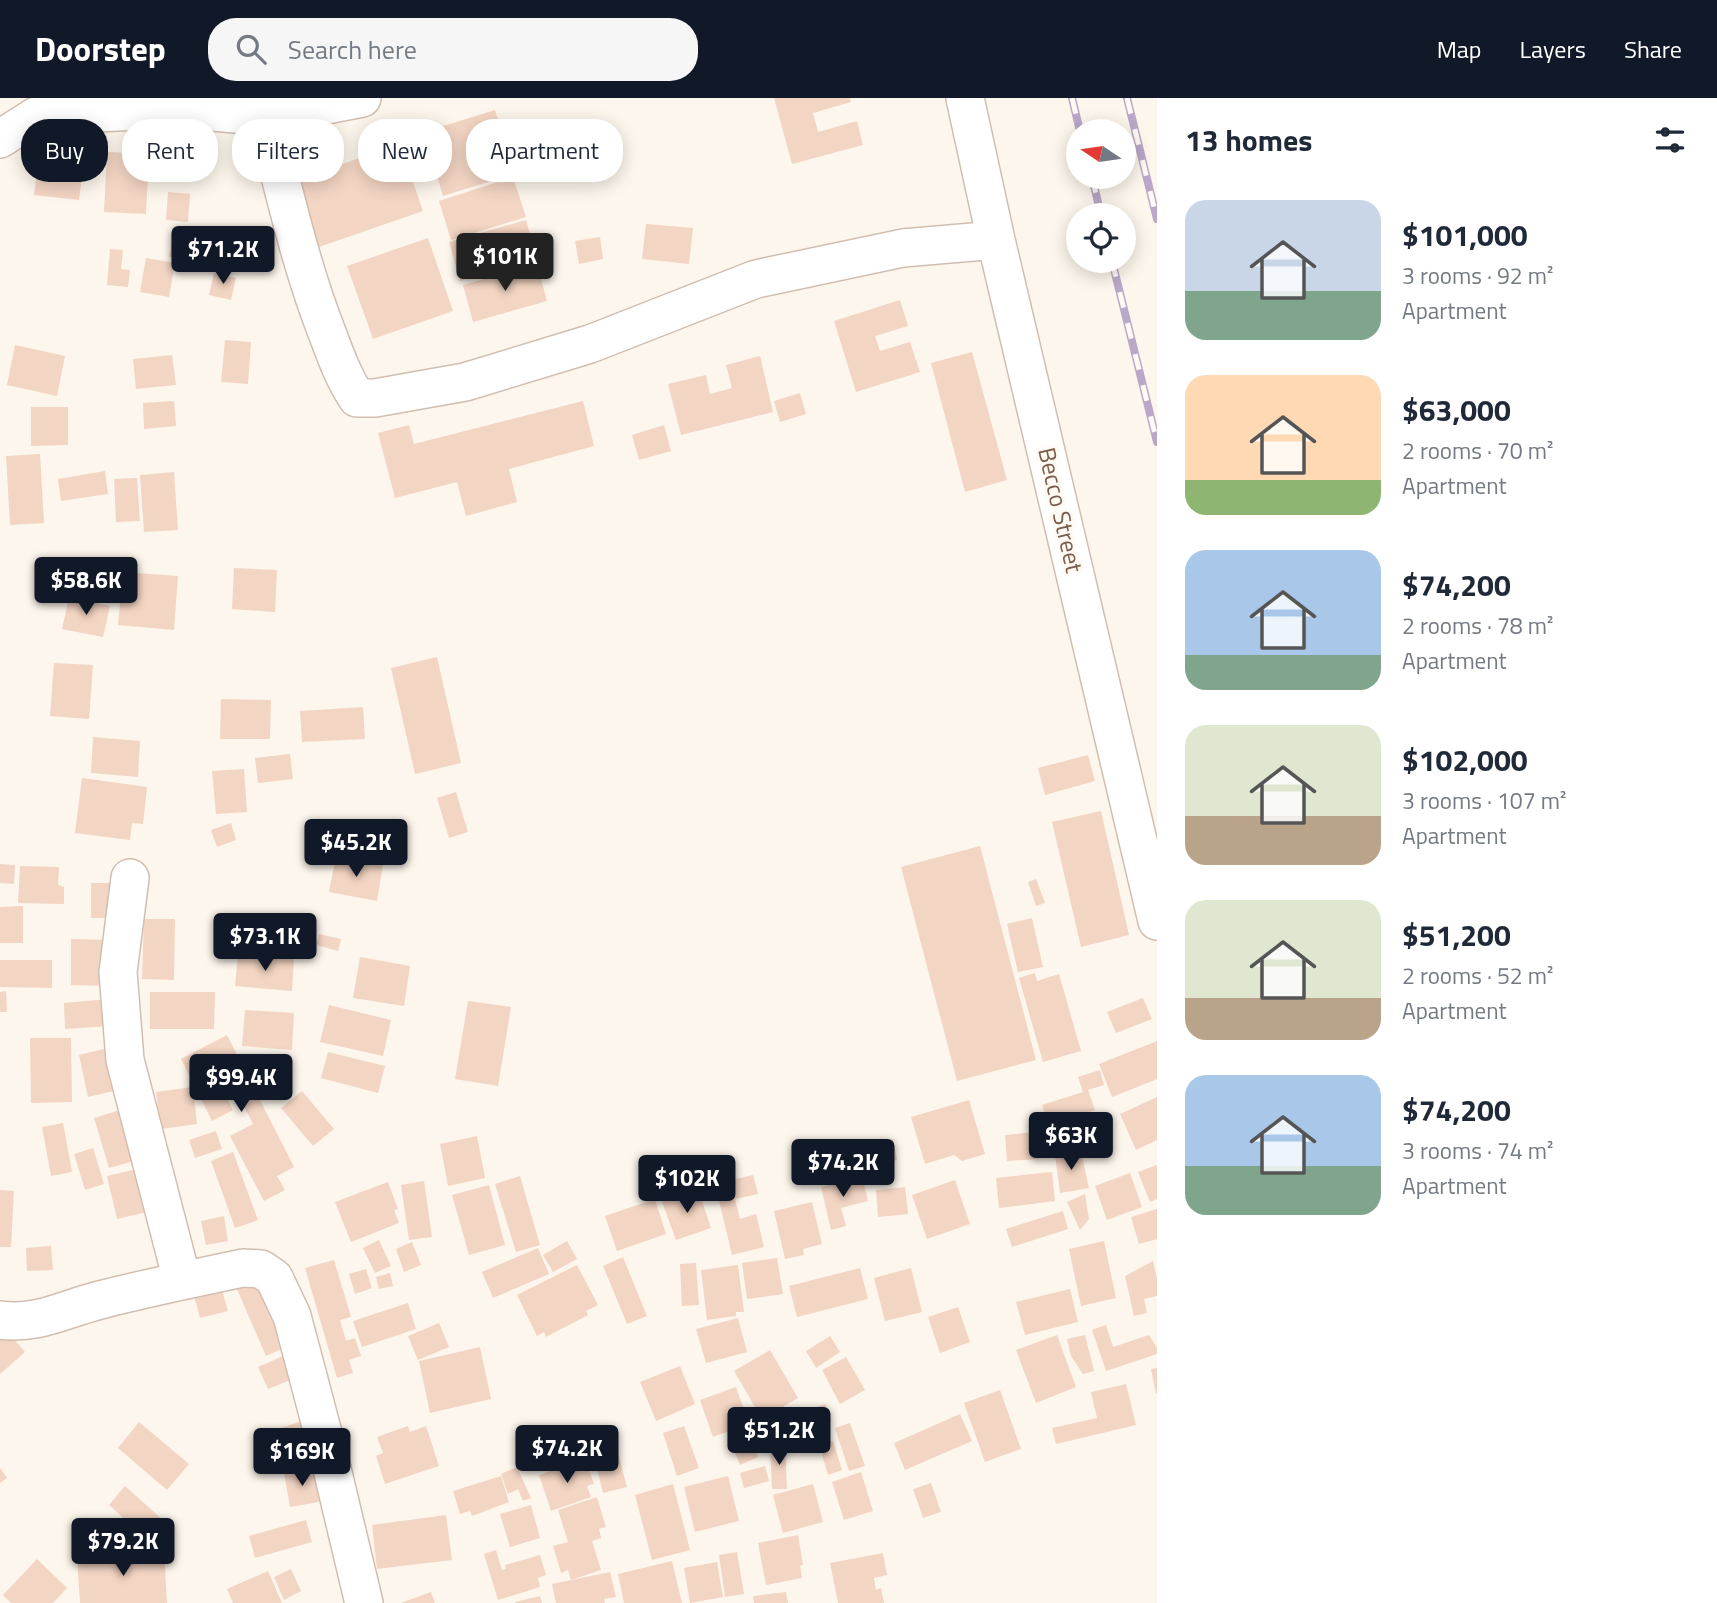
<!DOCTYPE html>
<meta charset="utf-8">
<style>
:root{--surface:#fff;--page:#f6f6f7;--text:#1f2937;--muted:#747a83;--accent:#111827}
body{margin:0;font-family:"Titillium Web",sans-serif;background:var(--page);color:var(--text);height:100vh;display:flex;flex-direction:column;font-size:26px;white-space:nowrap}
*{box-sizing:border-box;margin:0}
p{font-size:23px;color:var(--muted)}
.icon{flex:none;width:38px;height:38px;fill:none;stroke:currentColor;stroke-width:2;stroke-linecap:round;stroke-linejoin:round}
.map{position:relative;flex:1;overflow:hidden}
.sheet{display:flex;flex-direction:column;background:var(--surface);width:560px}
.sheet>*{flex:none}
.top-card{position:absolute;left:21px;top:21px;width:665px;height:63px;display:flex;gap:14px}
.needle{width:46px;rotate:283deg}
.tools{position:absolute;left:1066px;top:21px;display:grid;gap:14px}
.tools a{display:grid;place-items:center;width:70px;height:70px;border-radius:50%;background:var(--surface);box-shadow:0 4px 18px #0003;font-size:35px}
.price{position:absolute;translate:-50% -60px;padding:0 16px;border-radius:7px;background:var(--accent);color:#fff;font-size:23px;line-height:46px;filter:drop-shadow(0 2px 4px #0008)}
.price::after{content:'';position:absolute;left:50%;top:42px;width:21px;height:16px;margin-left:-10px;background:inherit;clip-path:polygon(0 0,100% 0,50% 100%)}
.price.selected{background:#222;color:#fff}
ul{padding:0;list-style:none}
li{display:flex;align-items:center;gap:21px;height:175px;padding:0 28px}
li span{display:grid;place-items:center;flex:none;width:196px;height:140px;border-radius:21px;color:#555}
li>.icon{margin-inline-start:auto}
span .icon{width:84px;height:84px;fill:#fffc;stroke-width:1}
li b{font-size:30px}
h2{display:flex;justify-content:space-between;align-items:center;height:84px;padding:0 28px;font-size:30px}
.pill{padding:0 24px;border-radius:28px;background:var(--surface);box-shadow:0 4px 18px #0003;font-size:24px;line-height:63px}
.pill.selected{background:var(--accent);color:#fff}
header{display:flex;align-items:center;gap:42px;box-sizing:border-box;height:98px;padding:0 35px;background:var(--accent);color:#fff}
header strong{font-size:33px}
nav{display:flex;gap:38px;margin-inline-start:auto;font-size:24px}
.search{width:490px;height:63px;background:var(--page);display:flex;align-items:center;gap:18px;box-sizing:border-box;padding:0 24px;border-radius:28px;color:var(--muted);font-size:26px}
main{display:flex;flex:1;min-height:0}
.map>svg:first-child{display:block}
.building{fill:#f3d5c3}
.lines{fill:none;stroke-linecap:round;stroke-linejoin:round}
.minor-casing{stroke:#d1beb0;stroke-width:40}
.minor{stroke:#fff;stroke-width:37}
.rail-casing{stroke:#b9a8c9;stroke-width:8}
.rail{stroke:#fffaf3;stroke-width:5;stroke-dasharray:16;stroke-linecap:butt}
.labels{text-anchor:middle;stroke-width:7;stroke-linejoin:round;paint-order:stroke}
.street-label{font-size:24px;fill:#7a5c4d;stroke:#fffaf3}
</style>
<header>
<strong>Doorstep</strong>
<div class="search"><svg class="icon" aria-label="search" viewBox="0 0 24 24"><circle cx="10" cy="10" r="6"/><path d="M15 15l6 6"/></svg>Search here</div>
<nav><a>Map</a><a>Layers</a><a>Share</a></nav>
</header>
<main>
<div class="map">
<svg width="1157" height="1505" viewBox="0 0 1157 1505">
<rect width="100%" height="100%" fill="#fdf6ec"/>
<!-- building -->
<path class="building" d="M774,0H850L851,4L813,15L818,34L857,23L863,47L792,66Z
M495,12L514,76L443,98L424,34Z
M156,18L199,20L197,79L154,78Z
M38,27H83L82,48L37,47Z
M400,46L423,113L319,149L296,82Z
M107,54L149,56L146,116L104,114Z
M38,64L83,69L79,102L34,97Z
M513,79L526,119L451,142L439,103Z
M168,94L190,96L188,124L166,122Z
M526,122L537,161L460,183L449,144Z
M646,126L693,130L689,166L642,161Z
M173,139L189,142L185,162L169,159Z
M600,139L603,161L579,166L575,143Z
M428,140L453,213L373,241L347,168Z
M110,151L123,152L121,171L130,172L128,189L107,187Z
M146,160L175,165L169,199L140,194Z
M537,166L547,203L473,224L463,187Z
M214,175L236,180L231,202L209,197Z
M900,202L908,228L875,238L880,253L910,244L920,274L856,294L834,223Z
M225,242L251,244L248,286L221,284Z
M15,247L65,258L57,298L7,287Z
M972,254L1007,382L965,394L931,265Z
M172,257L176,287L136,291L133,261Z
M760,258L773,314L681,337L668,286L706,277L710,296L732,290L726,267Z
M800,295L806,316L780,324L774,303Z
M174,303L176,328L144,331L143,305Z
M583,303L594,348L509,371L517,404L466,418L457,384L395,400L378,335L409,327L414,346Z
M31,309H68V347L31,348Z
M664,327L671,353L639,362L632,337Z
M40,356L44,425L10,427L6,358Z
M105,373L108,396L61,403L58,381Z
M174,374L178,432L144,434L140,377Z
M137,380L140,423L116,424L114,381Z
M234,470L277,472L275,514L232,511Z
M123,474L178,478L174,532L118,527Z
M74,475L112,476L111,500L74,499Z
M69,499L110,508L103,539L62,531Z
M437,559L461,665L415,676L391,570Z
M54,565L93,567L89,621L50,618Z
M221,601L271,602L270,641H220Z
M363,609L365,641L302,644L300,613Z
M93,639L140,643L138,679L91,675Z
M290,656L293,681L258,685L255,660Z
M1088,657L1095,683L1045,697L1038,670Z
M244,671L247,714L216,716L212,673Z
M82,680L147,689L143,726L132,725L130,742L75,735Z
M456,694L468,734L449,740L437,700Z
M1101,713L1129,837L1081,849L1052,724Z
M231,725L236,742L217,749L211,732Z
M980,748L1036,962L957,983L901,769Z
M336,758L383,767L377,803L329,794Z
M0,766L15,767L14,786L0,785Z
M20,768L59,769L58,787L64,789V806L18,805Z
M1036,781L1045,805L1036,808L1028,784Z
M91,785H112V820H91Z
M23,808V845H0V809Z
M234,817L287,818L286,841H234Z
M1032,820L1043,869L1018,874L1007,826Z
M144,821H175L174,882L142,881Z
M319,836L341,841L338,853L316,847Z
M71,841L112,842L111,888L71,887Z
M238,857L294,861L292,893L235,888Z
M360,859L410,868L404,908L353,900Z
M0,862H52V890L0,889Z
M1035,875L1037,883L1059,876L1081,953L1043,964L1019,880Z
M6,893L7,914H0V894Z
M150,894H215L214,931H150Z
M1143,900L1152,921L1116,935L1107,914Z
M109,901L111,928L65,931L64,905Z
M468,903L511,909L498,988L455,981Z
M329,907L391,922L383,958L320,944Z
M245,912L294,915L292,952L242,948Z
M227,937L294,1069L277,1078L285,1092L264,1103L230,1038L253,1026L224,969L214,975L233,1012L212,1023L181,961Z
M30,940H71L72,1004L31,1005Z
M1157,943V981L1112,999L1099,966Z
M116,948L126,990L88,999L79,957Z
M328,954L385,968L378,995L321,980Z
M1100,972L1104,987L1088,992L1095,1012L1049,1027L1042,1007L1083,994L1078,979Z
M193,989L197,1026L161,1031L156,994Z
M302,993L334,1031L313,1048L281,1010Z
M1157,999V1042L1136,1052L1120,1016Z
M969,1002L985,1056L962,1063L954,1057L925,1066L911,1019Z
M127,1010L141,1061L109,1070L94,1020Z
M63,1025L72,1074L51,1078L42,1029Z
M216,1033L222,1051L195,1060L189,1042Z
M1036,1034L1039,1061L1007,1063L1005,1037Z
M477,1038L485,1080L448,1088L440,1046Z
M893,1041L897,1062L890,1064L892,1076L866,1082L859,1049Z
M93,1050L104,1086L85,1092L74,1056Z
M233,1054L258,1122L235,1130L211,1063Z
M1081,1054L1089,1090L1060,1095L1055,1057Z
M1157,1067V1101L1150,1104L1138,1074Z
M150,1068L160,1111L117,1121L107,1078Z
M1052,1074L1055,1103L999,1110L996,1080Z
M1130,1075L1142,1109L1107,1122L1095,1088Z
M753,1077L758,1096L735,1101L740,1121L756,1116L764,1149L732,1157L715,1086Z
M520,1078L540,1147L516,1154L495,1086Z
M862,1078L868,1103L841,1110L846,1128L831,1132L821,1089Z
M955,1082L970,1126L927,1141L912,1097Z
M424,1083L432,1139L409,1142L401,1087Z
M388,1084L398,1111L394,1112L399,1125L351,1144L335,1104Z
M489,1087L505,1147L469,1157L452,1097Z
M905,1089L908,1116L878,1119L876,1092Z
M698,1091L711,1130L676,1142L662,1104Z
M0,1092L14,1093L11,1149H0Z
M1085,1096L1089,1121L1080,1132L1067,1104Z
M655,1101L666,1136L617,1153L605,1118Z
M812,1104L822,1146L803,1151L804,1157L785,1161L774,1113Z
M1157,1111V1141L1139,1146L1131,1119Z
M1063,1113L1068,1131L1012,1149L1006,1131Z
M224,1118L228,1143L206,1147L201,1123Z
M379,1142L391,1168L375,1175L363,1150Z
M567,1143L577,1161L553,1174L543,1157Z
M1104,1143L1116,1200L1081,1208L1069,1151Z
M412,1144L421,1167L404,1174L396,1151Z
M51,1148L53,1172L27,1173L26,1150Z
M538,1150L549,1176L493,1200L482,1174Z
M623,1159L647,1218L627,1226L603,1168Z
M777,1160L783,1196L747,1201L742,1165Z
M334,1162L351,1219L340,1222L346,1243L355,1240L361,1258L349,1262L353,1275L337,1280L305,1170Z
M1153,1163L1157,1180V1198L1144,1201L1147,1215L1134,1218L1125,1178Z
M696,1165L699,1207L682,1208L680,1166Z
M577,1167L598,1207L586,1213L588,1217L546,1239L544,1234L537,1238L517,1197Z
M738,1167L744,1214H736V1218L707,1222L701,1172Z
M860,1170L868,1201L797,1219L789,1188Z
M911,1170L922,1214L885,1223L874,1180Z
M366,1171L372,1190L355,1196L349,1176Z
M390,1175L393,1188L379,1191L376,1179Z
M218,1178L228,1213L200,1220L191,1186Z
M256,1181L286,1249L266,1258L236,1189Z
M1070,1191L1078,1224L1025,1237L1016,1204Z
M408,1205L416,1231L362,1249L353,1223Z
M958,1209L970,1244L940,1255L928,1219Z
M738,1220L747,1254L706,1265L696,1231Z
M439,1225L449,1249L418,1262L408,1238Z
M1106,1227L1113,1249L1149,1237L1157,1250V1256L1106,1273L1092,1232Z
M8,1234L25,1254L0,1276V1241Z
M1057,1237L1076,1289L1036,1305L1016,1252Z
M1085,1237L1094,1273L1083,1276L1071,1258L1067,1241Z
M830,1238L840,1254L816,1270L806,1253Z
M480,1249L491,1301L430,1315L419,1263Z
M770,1252L798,1300L762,1321L734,1273Z
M283,1258L293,1281L268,1291L258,1269Z
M846,1259L865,1292L840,1306L822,1272Z
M680,1268L695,1306L656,1323L640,1284Z
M1157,1270V1296H1156L1151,1271Z
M1126,1286L1136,1327L1056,1346L1052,1330L1097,1320L1091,1294Z
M736,1289L749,1326L713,1339L700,1302Z
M1000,1292L1021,1351L985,1364L964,1305Z
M825,1306L831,1323L788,1338L782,1322Z
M960,1316L972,1343L905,1372L894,1345Z
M311,1320L320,1348L289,1358L281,1330Z
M139,1324L189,1366L167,1392L118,1350Z
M850,1325L865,1368L849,1373L835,1330Z
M408,1328L410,1334L426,1328L439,1368L385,1386L376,1358L383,1355L377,1339Z
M684,1328L699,1370L677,1378L663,1335Z
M747,1332L758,1359L740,1367L729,1340Z
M833,1343L842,1372L828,1377L819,1347Z
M615,1344L627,1389L603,1395L592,1350Z
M785,1346L787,1391H772L770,1347Z
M585,1361L594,1386L587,1388L591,1399L551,1413L539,1377Z
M765,1368L769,1383L744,1390L740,1375Z
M517,1369L531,1400L523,1403L518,1391L508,1396L501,1376Z
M0,1370L7,1380L0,1385Z
M313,1370L319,1404L290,1409L284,1375Z
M861,1374L873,1413L844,1422L832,1384Z
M501,1378L509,1404L472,1418L470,1413L460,1416L453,1393Z
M728,1378L739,1423L695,1434L684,1389Z
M931,1385L941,1414L923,1420L913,1391Z
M673,1386L690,1452L652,1462L635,1397Z
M813,1386L823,1424L783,1435L773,1397Z
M125,1388L174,1432L158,1451L109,1407Z
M597,1399L606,1429L599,1431L601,1440L592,1443L601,1472L571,1482L568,1472L561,1475L553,1448L568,1444L558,1412Z
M531,1407L540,1440L510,1449L500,1416Z
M446,1417L452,1462L377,1471L372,1427Z
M306,1422L312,1444L255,1460L249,1438Z
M798,1437L803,1467L800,1468L802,1480L766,1487L758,1445Z
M164,1452L167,1505H80L77,1458Z
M496,1452L502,1472L506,1471L505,1467L540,1457L546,1477L538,1480L540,1489L498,1502L484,1456Z
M737,1454L744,1496L725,1499L719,1457Z
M883,1455L887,1477L874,1480L876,1492L881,1490L884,1505H838L830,1465Z
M37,1461L67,1490L53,1505H11L3,1497Z
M672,1463L682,1505H624L618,1476Z
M717,1464L723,1499L690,1505L684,1470Z
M291,1471L301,1493L284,1502L274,1479Z
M268,1473L282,1505H233L227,1491Z
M610,1474L616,1499L604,1501L605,1505H556L552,1486Z
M431,1494L435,1505H401Z
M786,1494L788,1505H754L753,1498Z
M540,1498L542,1505H515V1504Z"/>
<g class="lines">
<!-- minor casing -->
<g class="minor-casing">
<path id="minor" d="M260,0C281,78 297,157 326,232C335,256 343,279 357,300H375L465,284L590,246L756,181L903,150L996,142
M965,0L996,142L1157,823
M0,41L36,18L158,12L214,14L265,19L362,0
M130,780L118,874L125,962L182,1182
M0,1222C39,1227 64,1211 100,1202C147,1190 195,1180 243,1170L261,1171L274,1180L292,1218L328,1354L364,1505"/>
</g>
<!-- minor -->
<use href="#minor" class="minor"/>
<!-- rail casing -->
<g class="rail-casing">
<path id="rail" d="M1072,0L1080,33
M1127,0L1157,121
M1092,79L1101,117
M1112,163L1157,344"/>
</g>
<!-- rail -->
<use href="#rail" class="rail"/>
</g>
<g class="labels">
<!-- street labels -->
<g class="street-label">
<text transform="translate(1060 412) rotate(77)" y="8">Becco Street</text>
</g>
</g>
</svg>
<div class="tools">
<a><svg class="needle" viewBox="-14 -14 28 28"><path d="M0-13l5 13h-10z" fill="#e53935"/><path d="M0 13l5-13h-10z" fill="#747a83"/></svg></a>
<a><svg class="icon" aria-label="locate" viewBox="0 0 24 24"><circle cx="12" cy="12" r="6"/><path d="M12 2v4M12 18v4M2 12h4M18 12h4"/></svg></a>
</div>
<b class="price" style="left:223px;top:188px">$71.2K</b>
<b class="price selected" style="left:505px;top:195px">$101K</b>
<b class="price" style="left:86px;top:519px">$58.6K</b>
<b class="price" style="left:356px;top:781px">$45.2K</b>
<b class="price" style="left:265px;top:875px">$73.1K</b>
<b class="price" style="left:241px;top:1016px">$99.4K</b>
<b class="price" style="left:1071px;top:1074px">$63K</b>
<b class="price" style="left:843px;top:1101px">$74.2K</b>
<b class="price" style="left:687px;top:1117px">$102K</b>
<b class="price" style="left:779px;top:1369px">$51.2K</b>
<b class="price" style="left:567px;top:1387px">$74.2K</b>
<b class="price" style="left:302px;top:1390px">$169K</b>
<b class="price" style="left:123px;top:1480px">$79.2K</b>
<div class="top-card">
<a class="pill selected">Buy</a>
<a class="pill">Rent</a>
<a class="pill">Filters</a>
<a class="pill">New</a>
<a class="pill">Apartment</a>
</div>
</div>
<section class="sheet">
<h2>13 homes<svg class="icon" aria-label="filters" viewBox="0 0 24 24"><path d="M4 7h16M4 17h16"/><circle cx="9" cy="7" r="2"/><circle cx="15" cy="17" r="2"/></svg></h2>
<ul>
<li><span style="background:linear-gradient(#c9d6e8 65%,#7fa58c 0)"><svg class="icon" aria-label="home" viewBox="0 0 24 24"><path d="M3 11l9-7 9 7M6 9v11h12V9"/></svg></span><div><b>$101,000</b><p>3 rooms · 92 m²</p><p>Apartment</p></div></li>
<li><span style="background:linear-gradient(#ffd9b3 75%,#8fb573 0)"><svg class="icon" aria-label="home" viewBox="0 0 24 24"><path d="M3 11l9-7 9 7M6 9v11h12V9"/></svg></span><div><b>$63,000</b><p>2 rooms · 70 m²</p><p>Apartment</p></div></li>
<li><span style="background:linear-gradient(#a9c7e8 75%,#7fa58c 0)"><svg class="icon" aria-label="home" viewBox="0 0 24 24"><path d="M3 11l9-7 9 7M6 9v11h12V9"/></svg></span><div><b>$74,200</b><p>2 rooms · 78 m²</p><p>Apartment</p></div></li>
<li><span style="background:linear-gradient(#dfe7d0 65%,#b9a48a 0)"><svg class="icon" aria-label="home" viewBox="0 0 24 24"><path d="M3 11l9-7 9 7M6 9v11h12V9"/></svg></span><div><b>$102,000</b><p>3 rooms · 107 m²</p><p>Apartment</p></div></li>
<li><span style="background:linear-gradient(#dfe7d0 70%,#b9a48a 0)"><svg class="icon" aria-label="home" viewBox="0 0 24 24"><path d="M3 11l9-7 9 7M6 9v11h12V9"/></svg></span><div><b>$51,200</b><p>2 rooms · 52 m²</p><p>Apartment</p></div></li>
<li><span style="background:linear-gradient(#a9c7e8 65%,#7fa58c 0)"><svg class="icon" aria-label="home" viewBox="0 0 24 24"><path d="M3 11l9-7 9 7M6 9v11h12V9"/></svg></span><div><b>$74,200</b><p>3 rooms · 74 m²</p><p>Apartment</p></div></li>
</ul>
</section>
</main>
